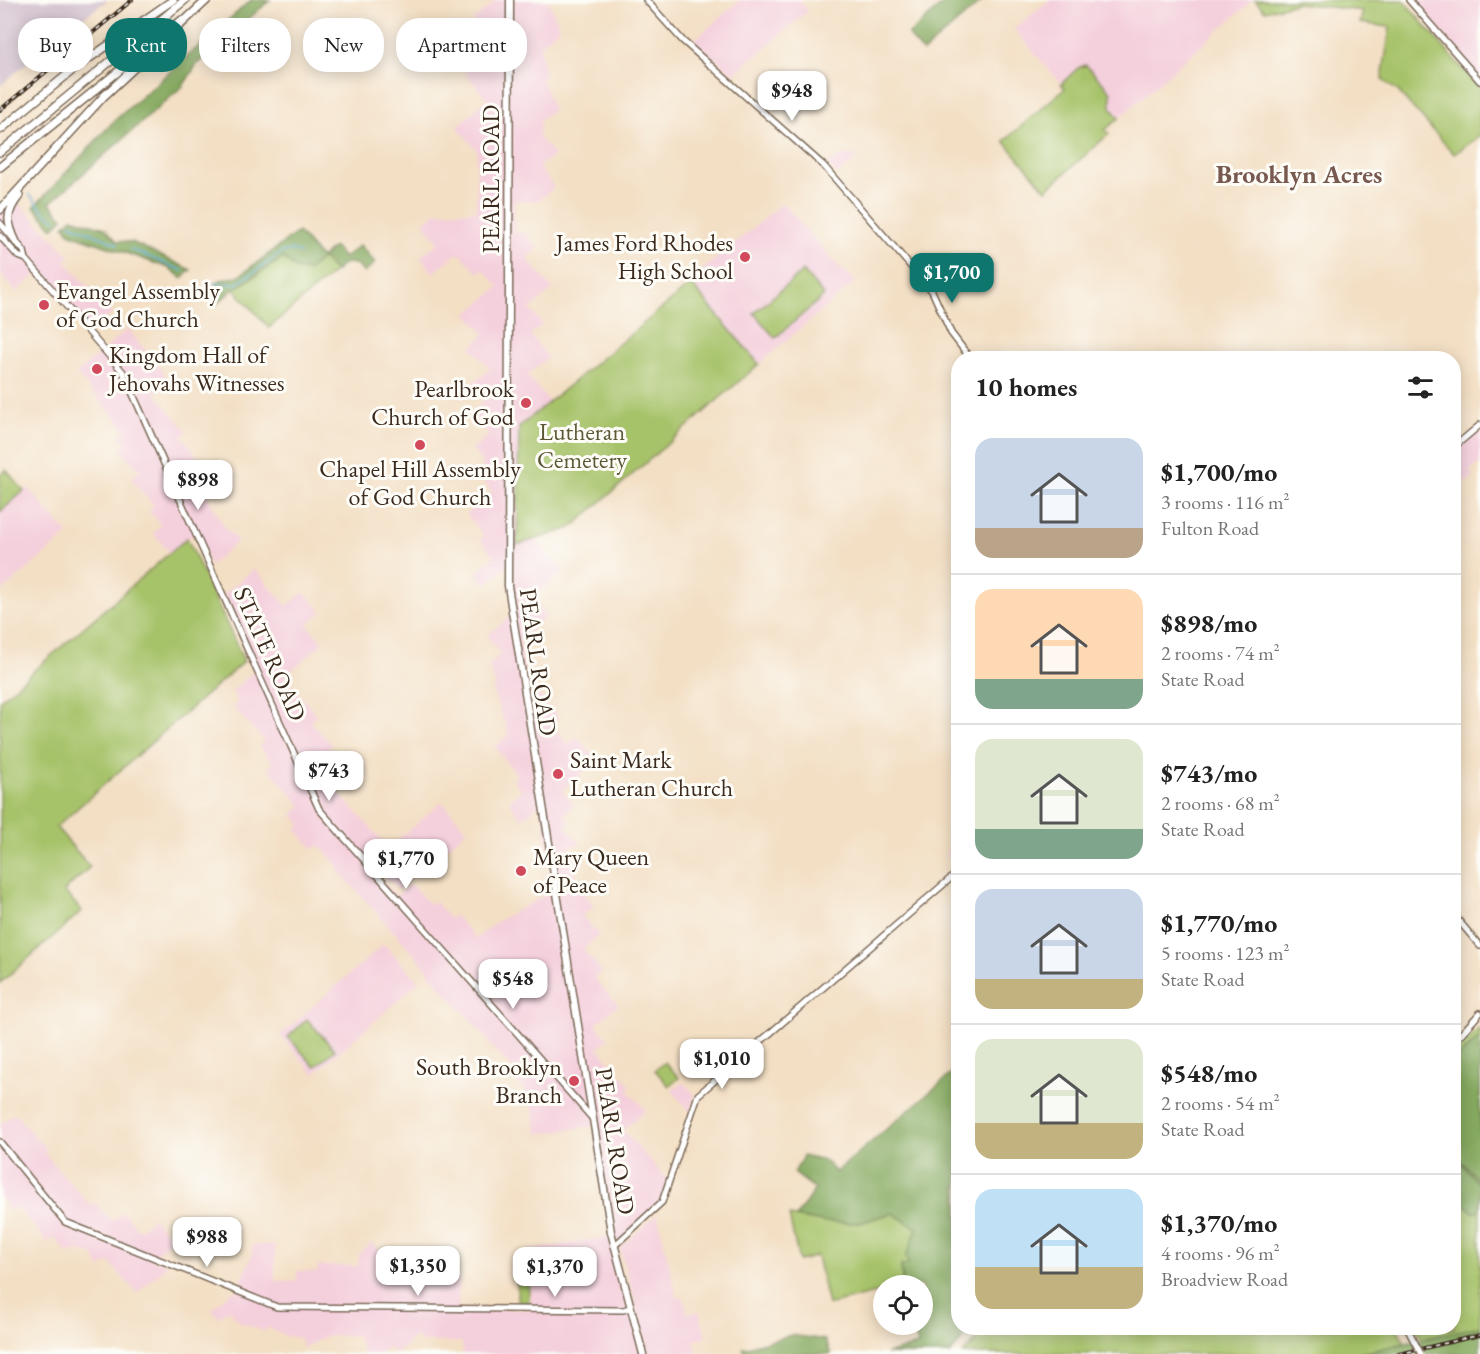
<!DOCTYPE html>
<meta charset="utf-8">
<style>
:root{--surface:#fff;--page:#f2f2f2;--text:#222;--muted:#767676;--line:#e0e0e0;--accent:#0f766e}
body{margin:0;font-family:"EB Garamond",serif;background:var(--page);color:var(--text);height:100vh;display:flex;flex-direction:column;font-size:22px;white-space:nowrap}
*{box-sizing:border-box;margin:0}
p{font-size:20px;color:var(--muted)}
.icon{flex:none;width:33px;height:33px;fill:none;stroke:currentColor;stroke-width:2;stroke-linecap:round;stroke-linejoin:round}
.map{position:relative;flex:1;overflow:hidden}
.drawer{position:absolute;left:951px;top:351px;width:510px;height:984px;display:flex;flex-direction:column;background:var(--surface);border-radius:24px;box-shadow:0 3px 15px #0003}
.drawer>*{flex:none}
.guide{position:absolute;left:18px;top:18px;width:570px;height:54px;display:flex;gap:12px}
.fabs{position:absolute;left:873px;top:1275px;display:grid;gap:12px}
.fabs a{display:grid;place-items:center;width:60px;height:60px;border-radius:50%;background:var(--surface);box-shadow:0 3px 15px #0003;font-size:30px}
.price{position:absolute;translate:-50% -51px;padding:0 14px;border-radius:12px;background:#fff;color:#222;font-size:20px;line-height:39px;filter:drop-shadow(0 2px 3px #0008)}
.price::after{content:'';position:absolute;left:50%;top:36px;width:18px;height:14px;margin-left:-9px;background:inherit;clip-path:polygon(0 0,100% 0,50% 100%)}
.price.active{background:var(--accent);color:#fff}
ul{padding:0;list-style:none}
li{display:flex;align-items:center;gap:18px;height:150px;padding:0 24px}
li+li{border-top:2px solid var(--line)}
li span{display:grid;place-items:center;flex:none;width:168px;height:120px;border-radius:18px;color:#555}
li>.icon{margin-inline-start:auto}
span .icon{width:72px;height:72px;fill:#fffc;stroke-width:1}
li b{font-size:26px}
h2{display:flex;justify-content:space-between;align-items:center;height:72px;padding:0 24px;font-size:26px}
.chip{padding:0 21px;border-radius:24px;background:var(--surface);box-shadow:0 3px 15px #0003;font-size:21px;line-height:54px}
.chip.active{background:var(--accent);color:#fff}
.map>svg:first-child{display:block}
.built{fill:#f4cfdc}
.industrial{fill:#d0bdcc}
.green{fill:#a7c36a;stroke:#717644;stroke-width:1.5}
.forest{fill:#85a95e;stroke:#606a3e;stroke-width:1.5}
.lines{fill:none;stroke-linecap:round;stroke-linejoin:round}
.stream{stroke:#60acd9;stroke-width:1.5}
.secondary-casing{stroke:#7b6958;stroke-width:8}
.primary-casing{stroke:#7b6958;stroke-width:9}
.highway-casing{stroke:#7b6958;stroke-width:10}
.secondary{stroke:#fff;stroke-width:5}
.primary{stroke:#fff;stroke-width:6}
.highway{stroke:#fff;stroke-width:7}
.rail-casing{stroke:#3b2a1e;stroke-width:4}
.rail{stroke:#fdfcf7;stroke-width:1.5;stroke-dasharray:4.5;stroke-linecap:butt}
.secondary-bridge-casing{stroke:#7b6958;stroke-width:8;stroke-linecap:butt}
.secondary-bridge{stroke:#fff;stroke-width:5}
.poi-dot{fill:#d1495b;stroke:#fdfcf7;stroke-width:2}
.labels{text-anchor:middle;stroke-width:6;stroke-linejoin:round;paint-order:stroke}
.street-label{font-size:24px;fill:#3b2a1e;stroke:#fdfcf7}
.poi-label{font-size:24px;fill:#3b2a1e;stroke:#fdfcf7;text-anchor:start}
.park-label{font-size:24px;fill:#5b5835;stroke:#fdfcf7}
.neighbourhood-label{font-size:26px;font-weight:bold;fill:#78594f;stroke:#fdfcf7}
</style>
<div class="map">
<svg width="1480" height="1354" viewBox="0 0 1480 1354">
<rect width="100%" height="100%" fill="#fdfcf7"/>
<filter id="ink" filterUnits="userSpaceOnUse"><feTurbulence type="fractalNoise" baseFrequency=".0167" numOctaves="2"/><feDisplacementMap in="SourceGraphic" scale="12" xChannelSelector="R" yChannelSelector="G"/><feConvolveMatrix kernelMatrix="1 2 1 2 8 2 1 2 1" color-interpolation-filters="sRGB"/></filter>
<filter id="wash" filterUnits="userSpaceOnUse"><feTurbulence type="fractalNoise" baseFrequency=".008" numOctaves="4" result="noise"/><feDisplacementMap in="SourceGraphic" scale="24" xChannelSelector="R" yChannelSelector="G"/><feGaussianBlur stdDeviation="1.35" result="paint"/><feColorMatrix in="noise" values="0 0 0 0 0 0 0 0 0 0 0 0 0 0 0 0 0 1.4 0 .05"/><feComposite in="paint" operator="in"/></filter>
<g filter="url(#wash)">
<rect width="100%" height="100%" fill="#f3dfc4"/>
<!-- built -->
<path class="built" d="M497,0H544L549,2L560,28L540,45L545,76L541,78L553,110L540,120L539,138L554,155L538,167L554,187L540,200L514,201V233H526L538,248L527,259L553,289L530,309L543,324L530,335L548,357L527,375L549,402L519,427L517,544L535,539L563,572L532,599L547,616L520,640L529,698L539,695L559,718L551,725L568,744L577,737L597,760L562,790L574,805L564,814L570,821L565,826L581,844L570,846L578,886L594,906L582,916L599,935L583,949L602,971L594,978L618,1005L596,1024L608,1039L598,1048L631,1086L627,1090L646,1110L623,1130L670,1183L666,1195L614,1247L643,1354H463L462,1342H421L416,1336L396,1354L388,1347L380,1354H364L356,1335L326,1336L303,1348L300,1338L286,1336L267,1327L265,1332L240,1322L229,1309L219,1317L212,1309L232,1291L236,1292L251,1258L253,1245H275V1281H297V1271L318,1272V1266H358L359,1254L372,1243L395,1268L396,1281H419V1265L429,1257L437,1266V1277L459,1278L458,1310L531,1309L532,1250L611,1236L593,1126L538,1134L530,1097L515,1080L519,1075L488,1043L489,1041L429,974L430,972L337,869L339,867L319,845L314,849L296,830L301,825L293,814L302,806L268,768L273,763L259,746L264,741L233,707L238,702L232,691L256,670L223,595L254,569L287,606L304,592L322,612L307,624L323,643L284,677L317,715L310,721L332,745L315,760L327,773L324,777L386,845L366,863L396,896L410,884L430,905L435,901L450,919L455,915L476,939L496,922L555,890L541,803L522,819L509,802L521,790L513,780L517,776L516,774L495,747L509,734L492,690L496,687L489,665L501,654L487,636L516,611L512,562L486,584L476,573L494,556L480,540L484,536L466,514L492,492L478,476L483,464L472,450L489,435L471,413L484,402L470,386L490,369L471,347L485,334L467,314L499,287L483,269L478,273L462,255L456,254L434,273L420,257L439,242L423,223L436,212L476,211L477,150L457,127L487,99L464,72L472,54L516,52V27H487L482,31L473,21Z
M740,0H800L808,11L734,74L693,41Z
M1050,0H1253L1119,118L1111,108V92L1078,68L1061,84L1014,29Z
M1413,0H1480V78Z
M855,155L856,159L837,175L828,165L841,156Z
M13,197L70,256L65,261L112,314L90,333L38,273L16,292L0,274V210Z
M783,203L839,267L856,281L759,364L689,281Z
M128,329L169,380L155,393L187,431L182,436L192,449L207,477L200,484L225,527L238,541L210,565L196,535L187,538L170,553L153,533L161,525L149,511L154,506L131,479L140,471L120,449L126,443L120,436L126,430L76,374Z
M1480,430V463L1469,471L1474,476L1455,492L1454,453Z
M28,488L68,534L0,593V512Z
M442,802L467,830L398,890L372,862Z
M958,832V869L945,853L951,847L947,842Z
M384,944L419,982L314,1074L280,1035Z
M683,1082L695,1095L690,1112L672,1091Z
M14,1113L47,1150L44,1153L90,1205L94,1202L112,1221L123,1212L139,1230L153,1218L172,1239L151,1258L168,1265L137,1293L109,1262L100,1268L92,1254L77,1251L67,1253L54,1237L47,1242L17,1207L11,1211L0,1198V1125Z
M657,1214L677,1298L683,1297L688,1314L699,1311L706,1337L694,1340L697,1354H649L620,1248Z"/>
<!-- industrial -->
<path class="industrial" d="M0,0H108L59,35L0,86Z"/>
<!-- green -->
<path class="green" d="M1255,0H1403L1480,89V136L1454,154L1398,91L1382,80L1390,27L1360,23L1363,11L1296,3L1265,11Z
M1086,65L1111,92V108L1119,118L1105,130L1109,134L1046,190L1004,141L1065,88L1061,84L1078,68Z
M306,242L321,258L334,247L347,261L269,328L234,289Z
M803,271L824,296L775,338L754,313Z
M691,284L759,364L571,528L517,545L519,427Z
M6,470L24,491L0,512V475Z
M187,538L244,661L56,827L90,867L64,891L82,911L0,983V700Z
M307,1019L335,1050L315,1067L288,1037Z
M1480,1028V1327L1422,1339L1416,1328H1454V1052Z
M665,1062L679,1078L669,1086L655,1070Z
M892,1213L918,1228L908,1253V1264L901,1266L903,1285L884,1286L883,1291L828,1305L817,1256L799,1261L789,1216L823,1222L860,1223Z
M518,1261H528L529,1302H517Z
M988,1328H1397L1405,1343L1358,1354H963Z"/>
<!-- forest -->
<path class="forest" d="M251,0H270L197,64L183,86L50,203L63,218L53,228L34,207L114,121Z
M947,0H983L923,52L908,35Z
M72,218L105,228L117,241L132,242L191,270L182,278L169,268L71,234L64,226Z
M298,232L321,258L334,247L344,258L360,245L375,263L364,273L356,264L345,263L335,272L323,258L308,271L296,269L283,258L234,289L215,305L211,300L218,281L239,276Z
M1480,1037V1179L1479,1180L1454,1154V1061Z
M958,1068V1328H972L950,1354H886L918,1345L913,1325L922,1324V1286L903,1285L901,1266L908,1264L906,1257L917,1228L892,1213L860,1223L823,1222L796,1217L815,1189L794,1173L803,1156L825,1161L836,1172Z
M1454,1155L1480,1185V1209L1474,1213L1454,1195Z
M1480,1326V1354H1358Z
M791,1335L825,1340L831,1354H745L743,1348Z"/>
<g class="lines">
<!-- stream -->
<path class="stream" d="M29,194L43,211L56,220
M70,224L117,244
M130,249L183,271
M211,283L236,284L283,252L291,250L300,253"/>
</g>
</g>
<g filter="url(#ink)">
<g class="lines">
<!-- secondary casing -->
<g class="secondary-casing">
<path id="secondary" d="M646,0L683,41L823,165L932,291L951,333L970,358
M1409,0L1480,81
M0,223L24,251L26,259
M0,236L18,256L26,259L123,372L319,809L593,1119
M1454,447L1480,425
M1454,915L1480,946
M1454,1042L1480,1013
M0,1142L65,1222L277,1307L623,1310L630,1308
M614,1246L662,1202L698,1095L958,872"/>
</g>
<!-- primary casing -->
<g class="primary-casing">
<path id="primary" d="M510,0L508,586L611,1232L643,1354"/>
</g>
<!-- highway casing -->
<g class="highway-casing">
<path id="highway" d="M0,130L74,69L173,0
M0,152L185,0
M0,167L182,20
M0,210L104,96L207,0
M16,242C7,223 5,213 19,196"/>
</g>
<!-- secondary -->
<use href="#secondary" class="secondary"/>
<!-- primary -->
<use href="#primary" class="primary"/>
<!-- highway -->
<use href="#highway" class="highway"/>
<!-- rail casing -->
<g class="rail-casing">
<path id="rail" d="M0,110L132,0
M1399,1354L1480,1335
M1478,1354H1480"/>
</g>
<!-- rail -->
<use href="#rail" class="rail"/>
<!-- secondary-bridge casing -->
<g class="secondary-bridge-casing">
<path id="secondary-bridge" d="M1407,1328L1421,1354"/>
</g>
<!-- secondary-bridge -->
<use href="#secondary-bridge" class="secondary-bridge"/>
</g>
</g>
<!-- markers -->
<g class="poi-dot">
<circle cx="745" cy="257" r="6"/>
<circle cx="44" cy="305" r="6"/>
<circle cx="97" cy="369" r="6"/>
<circle cx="526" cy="403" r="6"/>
<circle cx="420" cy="445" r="6"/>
<circle cx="558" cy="774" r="6"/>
<circle cx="521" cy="871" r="6"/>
<circle cx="574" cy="1081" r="6"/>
</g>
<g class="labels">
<!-- street labels -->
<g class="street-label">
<text transform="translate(491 179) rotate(-90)" y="8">PEARL ROAD</text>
<text transform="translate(270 654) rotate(66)" y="8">STATE ROAD</text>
<text transform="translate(538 662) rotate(82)" y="8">PEARL ROAD</text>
<text transform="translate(615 1141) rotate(81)" y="8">PEARL ROAD</text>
</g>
<!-- poi labels -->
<g class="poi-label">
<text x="733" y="251" text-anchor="end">James Ford Rhodes<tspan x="733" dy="28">High School</tspan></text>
<text x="56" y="299">Evangel Assembly<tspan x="56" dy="28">of God Church</tspan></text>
<text x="109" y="363">Kingdom Hall of<tspan x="109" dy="28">Jehovahs Witnesses</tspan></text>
<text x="514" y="397" text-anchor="end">Pearlbrook<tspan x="514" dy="28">Church of God</tspan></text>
<text x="420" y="477" text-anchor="middle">Chapel Hill Assembly<tspan x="420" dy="28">of God Church</tspan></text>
<text x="570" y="768">Saint Mark<tspan x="570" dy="28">Lutheran Church</tspan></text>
<text x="533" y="865">Mary Queen<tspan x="533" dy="28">of Peace</tspan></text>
<text x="562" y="1075" text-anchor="end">South Brooklyn<tspan x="562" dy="28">Branch</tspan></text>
</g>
<!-- park labels -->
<g class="park-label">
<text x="582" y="440">Lutheran<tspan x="582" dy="28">Cemetery</tspan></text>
</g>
<!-- neighbourhood labels -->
<g class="neighbourhood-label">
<text x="1299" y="183">Brooklyn Acres</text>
</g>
</g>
</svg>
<div class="fabs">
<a><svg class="icon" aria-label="locate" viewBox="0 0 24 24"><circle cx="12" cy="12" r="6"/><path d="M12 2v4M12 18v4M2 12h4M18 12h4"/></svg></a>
</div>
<b class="price" style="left:792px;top:122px">$948</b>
<b class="price active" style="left:952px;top:304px">$1,700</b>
<b class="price" style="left:198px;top:511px">$898</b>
<b class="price" style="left:329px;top:802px">$743</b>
<b class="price" style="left:406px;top:890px">$1,770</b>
<b class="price" style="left:513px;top:1010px">$548</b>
<b class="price" style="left:722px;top:1090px">$1,010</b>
<b class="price" style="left:207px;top:1268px">$988</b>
<b class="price" style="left:418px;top:1297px">$1,350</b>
<b class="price" style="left:555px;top:1298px">$1,370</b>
<div class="guide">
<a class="chip">Buy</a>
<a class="chip active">Rent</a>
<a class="chip">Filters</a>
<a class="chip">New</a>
<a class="chip">Apartment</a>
</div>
<section class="drawer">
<h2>10 homes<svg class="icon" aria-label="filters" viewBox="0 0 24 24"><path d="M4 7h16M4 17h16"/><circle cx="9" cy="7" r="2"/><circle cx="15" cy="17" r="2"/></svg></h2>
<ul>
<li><span style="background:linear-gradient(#c9d6e8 75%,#b9a48a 0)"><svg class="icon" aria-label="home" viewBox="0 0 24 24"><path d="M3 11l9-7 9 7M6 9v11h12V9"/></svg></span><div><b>$1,700/mo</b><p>3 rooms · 116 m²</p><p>Fulton Road</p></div></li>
<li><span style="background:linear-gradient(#ffd9b3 75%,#7fa58c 0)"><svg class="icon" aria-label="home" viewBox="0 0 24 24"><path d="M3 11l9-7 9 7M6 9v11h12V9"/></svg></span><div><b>$898/mo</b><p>2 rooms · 74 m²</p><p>State Road</p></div></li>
<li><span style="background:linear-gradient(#dfe7d0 75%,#7fa58c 0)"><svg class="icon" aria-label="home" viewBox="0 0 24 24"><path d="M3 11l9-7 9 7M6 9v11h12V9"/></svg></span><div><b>$743/mo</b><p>2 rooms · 68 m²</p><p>State Road</p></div></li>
<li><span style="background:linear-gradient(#c9d6e8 75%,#c2b280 0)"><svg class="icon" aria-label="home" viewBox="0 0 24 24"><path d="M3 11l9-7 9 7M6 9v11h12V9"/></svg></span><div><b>$1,770/mo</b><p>5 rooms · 123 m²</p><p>State Road</p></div></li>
<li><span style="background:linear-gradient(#dfe7d0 70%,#c2b280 0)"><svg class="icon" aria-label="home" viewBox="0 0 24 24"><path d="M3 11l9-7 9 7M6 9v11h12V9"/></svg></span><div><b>$548/mo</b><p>2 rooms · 54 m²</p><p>State Road</p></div></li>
<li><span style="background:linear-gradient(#bfe0f5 65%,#c2b280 0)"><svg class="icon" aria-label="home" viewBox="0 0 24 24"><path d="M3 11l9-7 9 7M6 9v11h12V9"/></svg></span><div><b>$1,370/mo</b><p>4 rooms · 96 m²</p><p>Broadview Road</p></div></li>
</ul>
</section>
</div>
